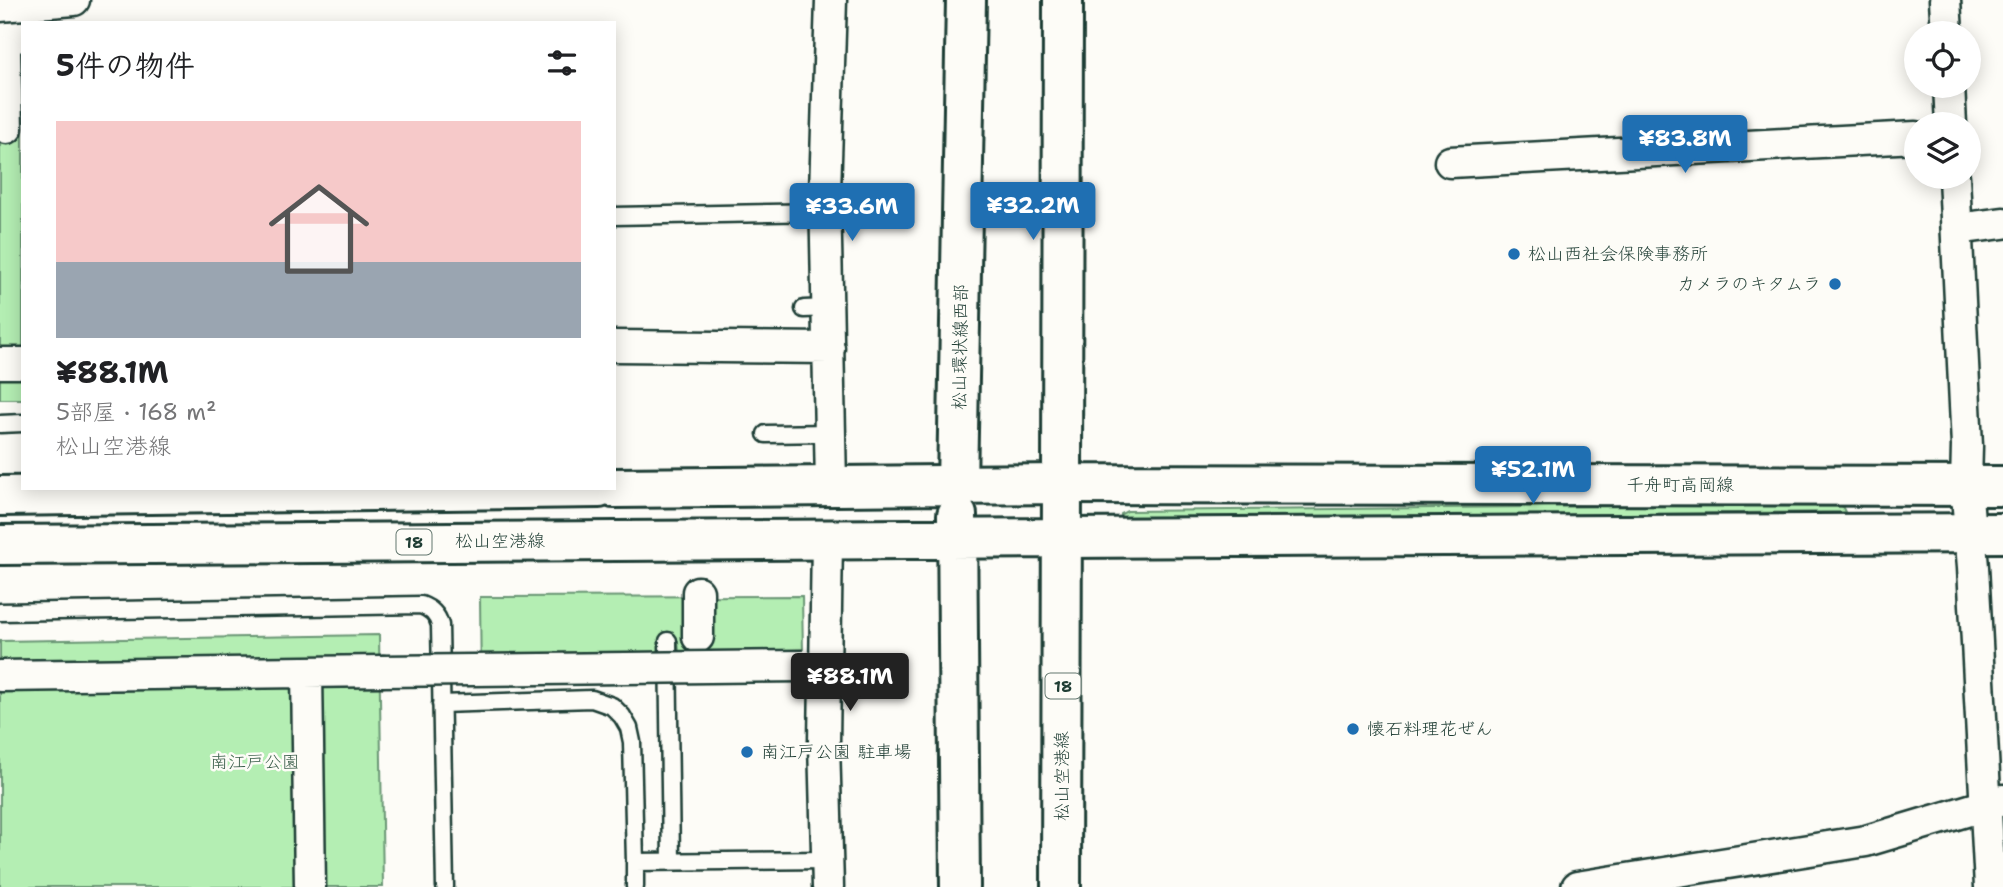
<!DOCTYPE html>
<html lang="ja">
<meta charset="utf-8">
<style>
:root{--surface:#fff;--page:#f2f2f2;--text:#202124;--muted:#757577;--accent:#1f6fb2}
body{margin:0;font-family:"Shantell Sans","Klee One",sans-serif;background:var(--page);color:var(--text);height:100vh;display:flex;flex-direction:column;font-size:26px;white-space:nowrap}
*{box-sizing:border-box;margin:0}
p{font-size:23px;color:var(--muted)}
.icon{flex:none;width:38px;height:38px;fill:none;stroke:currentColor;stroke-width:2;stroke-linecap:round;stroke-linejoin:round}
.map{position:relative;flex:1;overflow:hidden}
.sheet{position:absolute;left:21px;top:21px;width:595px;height:469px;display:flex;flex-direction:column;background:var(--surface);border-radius:0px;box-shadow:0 4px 18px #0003}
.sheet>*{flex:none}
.fabs{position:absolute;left:1904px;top:21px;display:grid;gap:14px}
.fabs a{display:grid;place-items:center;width:77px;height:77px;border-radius:50%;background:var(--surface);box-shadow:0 4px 18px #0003;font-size:35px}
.price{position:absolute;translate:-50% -60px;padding:0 16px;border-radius:7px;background:var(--accent);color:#fff;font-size:23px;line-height:46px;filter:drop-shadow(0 2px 4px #0008)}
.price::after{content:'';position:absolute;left:50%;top:42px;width:21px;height:16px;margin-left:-10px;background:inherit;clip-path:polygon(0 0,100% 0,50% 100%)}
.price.active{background:#222;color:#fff}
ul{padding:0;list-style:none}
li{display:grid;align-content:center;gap:14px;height:371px;padding:0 35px}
li span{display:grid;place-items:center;height:217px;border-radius:0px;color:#555}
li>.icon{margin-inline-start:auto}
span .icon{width:126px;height:126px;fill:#fffc;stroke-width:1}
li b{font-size:30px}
h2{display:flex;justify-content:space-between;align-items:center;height:84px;padding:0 35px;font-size:30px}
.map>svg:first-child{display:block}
.green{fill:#b4eeb3;stroke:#6a9674;stroke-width:2}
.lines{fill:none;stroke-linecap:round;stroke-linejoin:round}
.lane-casing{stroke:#1f3d34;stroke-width:21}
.street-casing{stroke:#1f3d34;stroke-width:35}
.secondary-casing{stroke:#1f3d34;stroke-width:44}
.primary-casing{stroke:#1f3d34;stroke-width:44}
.lane{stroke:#fdfcf7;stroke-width:16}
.street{stroke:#fdfcf7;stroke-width:30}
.secondary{stroke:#fdfcf7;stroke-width:38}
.primary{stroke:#fdfcf7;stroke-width:38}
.street-bridge-casing{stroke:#1f3d34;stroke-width:35;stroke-linecap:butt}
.street-bridge{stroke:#fdfcf7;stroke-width:30}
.poi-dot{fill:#1f6fb2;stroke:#fdfcf7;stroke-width:2.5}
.labels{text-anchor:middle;stroke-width:5;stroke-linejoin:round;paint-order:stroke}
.shield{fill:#fdfcf7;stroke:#62766e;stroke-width:2}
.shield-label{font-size:16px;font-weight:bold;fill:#1f3d34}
.poi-label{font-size:18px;fill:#1f3d34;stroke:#fdfcf7;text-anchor:start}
.street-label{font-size:18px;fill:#1f3d34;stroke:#fdfcf7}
.park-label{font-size:18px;fill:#3d604d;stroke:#fdfcf7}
</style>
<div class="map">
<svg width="2003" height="887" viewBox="0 0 2003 887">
<rect width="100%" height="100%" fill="#fdfcf7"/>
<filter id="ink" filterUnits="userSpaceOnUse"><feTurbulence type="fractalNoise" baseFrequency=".0143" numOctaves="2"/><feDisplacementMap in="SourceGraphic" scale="14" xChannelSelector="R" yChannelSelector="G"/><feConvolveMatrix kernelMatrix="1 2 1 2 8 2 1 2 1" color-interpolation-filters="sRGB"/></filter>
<g filter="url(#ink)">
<!-- green -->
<path class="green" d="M23,93V399H0V94Z
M1824,504L1842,506L1845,512L1123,519L1121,517V514L1127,511Z
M802,596L803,653L680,663L678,641L660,640L658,683L481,686L480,597Z
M379,635L383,887H0V641Z"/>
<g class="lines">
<!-- lane casing -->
<g class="lane-casing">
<path id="lane" d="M614,216L826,212
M804,309L828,308
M0,424L23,423
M766,434L830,433
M0,612L421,605C431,609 437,614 440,625L445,887
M668,641L671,861
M441,704L592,699L612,706L622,716L629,728L632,742L635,862L828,860
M635,887V862"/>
</g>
<!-- street casing -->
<g class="street-casing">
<path id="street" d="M831,0L825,192L831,485
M1945,0L1947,33
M0,6L74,0
M1949,86L1951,124
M6,91L7,128
M1450,162L1916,137
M1954,177L1967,446L1966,485L1973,567L1990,887
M1957,229L2003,223
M614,346L829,348
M0,363H23
M827,539L824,743L828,887
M698,592V637
M307,672L310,887
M0,676L382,671
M1577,887L1866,841L2003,800"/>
</g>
<!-- secondary casing -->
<g class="secondary-casing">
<path id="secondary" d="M1063,0L1062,484L2003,486
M957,485L966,0
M1063,538L2003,533"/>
</g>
<!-- primary casing -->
<g class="primary-casing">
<path id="primary" d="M614,488L1062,484L1061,887
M0,496L599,488
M957,515L960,887
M0,545L1063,538"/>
</g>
<!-- lane -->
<use href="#lane" class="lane"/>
<!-- street -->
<use href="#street" class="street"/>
<!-- secondary -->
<use href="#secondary" class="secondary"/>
<!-- primary -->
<use href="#primary" class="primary"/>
<!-- street-bridge casing -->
<g class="street-bridge-casing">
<path id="street-bridge" d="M5,52L6,91
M382,671L803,666"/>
</g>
<!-- street-bridge -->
<use href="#street-bridge" class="street-bridge"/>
</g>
</g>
<!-- markers -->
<g class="poi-dot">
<circle cx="1514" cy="254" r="7"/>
<circle cx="1835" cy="284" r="7"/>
<circle cx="1353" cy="729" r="7"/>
<circle cx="747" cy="752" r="7"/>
</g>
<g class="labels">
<!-- shield labels -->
<g class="shield">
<rect x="396.5" y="529.5" width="35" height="25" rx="5"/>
<rect x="1045.5" y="673.5" width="35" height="25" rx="5"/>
</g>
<g class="shield-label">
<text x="414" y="548">18</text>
<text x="1063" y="692">18</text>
</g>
<!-- poi labels -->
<g class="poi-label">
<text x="1528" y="260">松山西社会保険事務所</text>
<text x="1821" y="290" text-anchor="end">カメラのキタムラ</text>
<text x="1367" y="735">懐石料理花ぜん</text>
<text x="761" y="758">南江戸公園 駐車場</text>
</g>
<!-- street labels -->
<g class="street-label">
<text transform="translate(960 347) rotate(-89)" y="6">松山環状線西部</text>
<text x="1680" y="491">千舟町高岡線</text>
<text x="500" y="547">松山空港線</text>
<text transform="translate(1062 776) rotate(-90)" y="6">松山空港線</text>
</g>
<!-- park labels -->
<g class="park-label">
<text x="255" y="768">南江戸公園</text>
</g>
</g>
</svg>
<div class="fabs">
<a><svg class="icon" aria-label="locate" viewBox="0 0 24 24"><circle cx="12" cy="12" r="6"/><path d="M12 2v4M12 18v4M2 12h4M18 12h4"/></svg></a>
<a><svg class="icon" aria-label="layers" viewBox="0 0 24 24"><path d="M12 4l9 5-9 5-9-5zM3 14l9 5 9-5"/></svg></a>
</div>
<b class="price" style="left:1685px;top:175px">¥83.8M</b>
<b class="price" style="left:1033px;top:242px">¥32.2M</b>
<b class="price" style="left:852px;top:243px">¥33.6M</b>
<b class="price" style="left:1533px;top:506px">¥52.1M</b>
<b class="price active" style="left:850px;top:713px">¥88.1M</b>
<section class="sheet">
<h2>5件の物件<svg class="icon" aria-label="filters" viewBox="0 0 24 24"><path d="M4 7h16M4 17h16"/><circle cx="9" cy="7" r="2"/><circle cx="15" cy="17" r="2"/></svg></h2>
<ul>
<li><span style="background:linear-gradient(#f6c9c9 65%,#9aa5b1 0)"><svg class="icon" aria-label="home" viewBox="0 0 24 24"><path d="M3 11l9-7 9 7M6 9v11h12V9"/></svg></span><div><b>¥88.1M</b><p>5部屋 · 168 m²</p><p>松山空港線</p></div></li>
</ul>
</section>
</div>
